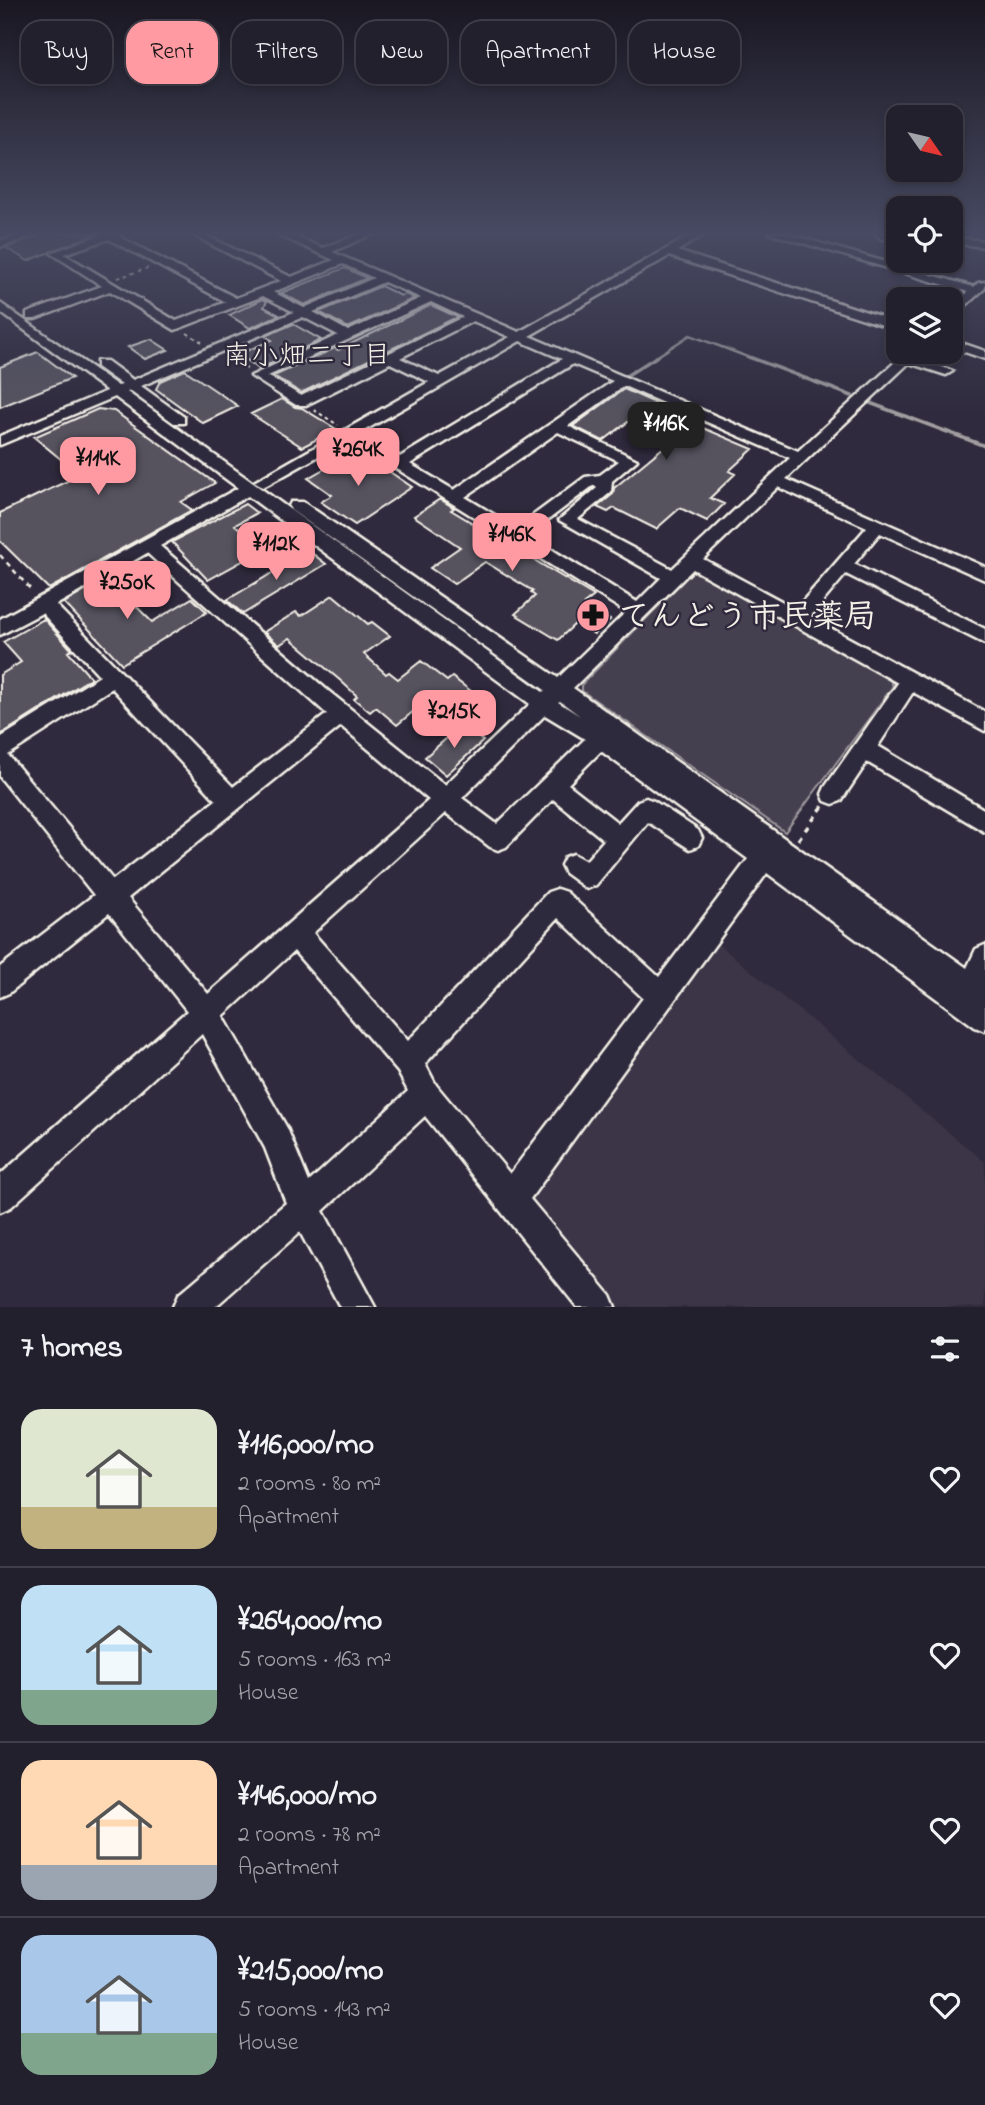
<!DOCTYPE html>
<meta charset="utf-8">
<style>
:root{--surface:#23202e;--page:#2b2836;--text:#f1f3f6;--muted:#a3a3aa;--line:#403e4a;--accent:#ff9aa2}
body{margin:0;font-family:"Indie Flower","Klee One",sans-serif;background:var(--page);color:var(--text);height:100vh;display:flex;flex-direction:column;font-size:26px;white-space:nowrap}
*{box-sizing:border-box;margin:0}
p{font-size:23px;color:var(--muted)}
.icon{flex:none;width:38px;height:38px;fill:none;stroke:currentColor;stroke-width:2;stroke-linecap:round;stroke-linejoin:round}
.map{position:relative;height:1307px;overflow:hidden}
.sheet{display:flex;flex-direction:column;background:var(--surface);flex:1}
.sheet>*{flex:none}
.top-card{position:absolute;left:21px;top:21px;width:943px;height:63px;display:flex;gap:14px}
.needle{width:46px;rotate:124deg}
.controls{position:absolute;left:886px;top:105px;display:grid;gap:14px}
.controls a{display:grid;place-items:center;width:77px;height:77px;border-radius:14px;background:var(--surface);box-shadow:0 4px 10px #0003,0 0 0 2px var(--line);font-size:35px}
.price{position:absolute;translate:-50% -60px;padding:0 16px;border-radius:14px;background:var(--accent);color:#111;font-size:23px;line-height:46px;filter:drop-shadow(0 2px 4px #0008)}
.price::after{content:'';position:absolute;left:50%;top:42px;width:21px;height:16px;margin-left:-10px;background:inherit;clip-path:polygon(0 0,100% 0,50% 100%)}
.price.active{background:#222;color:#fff}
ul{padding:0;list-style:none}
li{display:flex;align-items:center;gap:21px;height:175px;padding:0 21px}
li+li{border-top:2px solid var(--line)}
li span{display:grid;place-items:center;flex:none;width:196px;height:140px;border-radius:21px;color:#555}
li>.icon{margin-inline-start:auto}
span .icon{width:84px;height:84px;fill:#fffc;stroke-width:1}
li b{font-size:30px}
h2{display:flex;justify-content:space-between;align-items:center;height:84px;padding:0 21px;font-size:30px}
.tag{padding:0 24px;border-radius:21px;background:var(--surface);box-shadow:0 4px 10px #0003,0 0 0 2px var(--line);font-size:24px;line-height:63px}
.tag.active{background:var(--accent);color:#111}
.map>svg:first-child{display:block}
.built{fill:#3b3647}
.green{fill:#454050;stroke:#9c989c;stroke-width:2}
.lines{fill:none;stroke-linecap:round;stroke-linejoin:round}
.stream-far1{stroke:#a19ea0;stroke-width:2.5}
.stream{stroke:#a19ea0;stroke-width:3.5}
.building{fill:#56525f;stroke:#f4f1e8;stroke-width:2}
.minor-casing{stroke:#f4f1e8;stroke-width:5}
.path-far2{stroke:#f4f1e8;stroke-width:2;stroke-dasharray:3.5 3.5;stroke-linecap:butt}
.path-far1{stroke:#f4f1e8;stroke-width:2.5;stroke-dasharray:5 5;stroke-linecap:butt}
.path{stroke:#f4f1e8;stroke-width:3.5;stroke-dasharray:6 6;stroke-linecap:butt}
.minor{fill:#2f2a3d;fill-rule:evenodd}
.labels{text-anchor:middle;stroke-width:5;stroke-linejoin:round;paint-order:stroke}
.far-neighbourhood-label{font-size:28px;fill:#f4f1e8;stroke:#2f2a3d}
.poi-label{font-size:32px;font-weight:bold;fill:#f4f1e8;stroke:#2f2a3d;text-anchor:start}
</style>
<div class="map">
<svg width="985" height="1307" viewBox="0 0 985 1307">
<rect width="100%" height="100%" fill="#2f2a3d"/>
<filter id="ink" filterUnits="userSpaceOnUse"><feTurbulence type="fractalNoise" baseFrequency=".0143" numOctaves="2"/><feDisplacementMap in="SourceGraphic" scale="14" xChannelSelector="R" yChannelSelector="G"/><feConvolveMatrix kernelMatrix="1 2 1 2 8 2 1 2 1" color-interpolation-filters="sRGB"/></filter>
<g filter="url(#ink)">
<!-- built -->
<path class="built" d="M718,944L985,1162V1307H619L528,1199Z"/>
<!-- green -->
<path class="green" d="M692,572H700L889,678L893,686L785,832L582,691V684Z"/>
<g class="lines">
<!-- stream-far1 -->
<path class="stream-far1" d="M653,359L690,335L753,359"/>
<!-- stream -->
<path class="stream" d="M749,357L852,396
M626,376L656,357
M870,403L985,446"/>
</g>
<!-- building -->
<path class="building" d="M43,233H98L28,261L6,248Z
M345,268L367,278L304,305L281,293Z
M381,286L401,296L405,294L415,298L348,328L319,312Z
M263,299L267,301L264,307L279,315L250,328L229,315Z
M431,305L457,317L301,393L274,376L335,348L338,350Z
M293,324L321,340L259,369L239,354L272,340L265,336Z
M151,339L168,350L145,359L128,347Z
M38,352L72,378L0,407V367Z
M185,370L238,406L203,423L156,389L160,381Z
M624,389L655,403L651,406L753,449L729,471L735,474L710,498L724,504L707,521L680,508L656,529L614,508L608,512L597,507L613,494L614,488L671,441L628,422L603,441L573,426Z
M282,399L295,407L302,408L336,429L302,447L251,414Z
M98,409L114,411L215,483L181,502L192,510L49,589L0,541V513L80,475L34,437Z
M343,454L362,465L367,462L384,472L387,470L412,487L355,525L321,502L332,495L308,478L334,463L330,461Z
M440,499L454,508L451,510L594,596L584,604L610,620L594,634L576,623L558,640L515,614L535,596L531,593L533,591L485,562L454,584L430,568L460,547L414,516Z
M245,504L257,513L235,525L264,549L208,580L172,542Z
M309,551L326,564L243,614L227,600Z
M103,581L122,598L126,596L152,622L192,598L207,612L122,664L64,603Z
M333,595L368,624L372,622L390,636L364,654L386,674L389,672L398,679L421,661L447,681L452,677L483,700L462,718L433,695L397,725L376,707L370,712L354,699L357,696L342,682L290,638L279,645L264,632L296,612L301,616Z
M44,619L72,650L68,652L91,678L0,735V675L21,662L3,642Z
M462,725L483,741L446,775L425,757Z"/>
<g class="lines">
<!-- minor casing -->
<g class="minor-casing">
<path id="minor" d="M26,233H40L0,247V241Z
M105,233H122L118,236L236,298L281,281L189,233H201L291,277L334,260L274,233H287L323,248L362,233H375L332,252L519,332L695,233H707L677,251L898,322V330L669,256L529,336L798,451L906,352H919L915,357L953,371L946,375L909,363L786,479L985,567V580L880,533L854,564L985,629V644L846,574L810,617L985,712V731L913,692L878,746L985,810V832L867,762L841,801L833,804L825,801L822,794L825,787L898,683L693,569L573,688L967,968L976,949L985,945V1031L975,1027L767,873L530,1199L610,1295L615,1307H577L425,1116L323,1211L375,1307H340L300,1232L215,1307H173L178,1295L286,1203L265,1148L202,1034L11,1207L0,1212V1175L187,1011L109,913L9,993L0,997V967L94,895L0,777V738L100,676L42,613L0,635V619L238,488L115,397L0,445V436L107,391L0,312V303L118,386L122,385L97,367V361H107L133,380L294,312L263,296L175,330L110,291L35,319H27V313L102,286L51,253ZM109,239L226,302L176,321L64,254ZM343,264L374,278L304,308L273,292ZM384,282L421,298L348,331L313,312ZM431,302L463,317L301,396L268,376ZM303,317L338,335L251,376L296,405H306L390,363L429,382L254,482L262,487L267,485L349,439L626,612L558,678L303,502H291L289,506L291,510L545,690L543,692L127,392L130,391L174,423H184V417L141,386ZM473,321L510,337L439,376L400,358ZM520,341L562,359L400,457L360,433ZM573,364L613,381L454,490L410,464ZM624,386L790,458L672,569L578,519L611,492L612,481L637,460L568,426ZM558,432L619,461L600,475L585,477L516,528L465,497ZM594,485L597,488L559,520L661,578L637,602L528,535ZM778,487L867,527L796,609L703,559ZM248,496L530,704L445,785L327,690L160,546ZM147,553L327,714L233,787L56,605ZM112,688L216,800L113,880L8,755ZM560,701L580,716L558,702ZM545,715L585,739L497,824L462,798ZM341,726L429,800L208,994L128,898ZM601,751L748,859L659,977L566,892L557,889L548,892L408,1041L313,933L446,813L490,847L498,850L506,847L553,799L604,840L586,861L573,854L565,857L561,865L565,873L587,889L596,885L648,822L690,849L698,846L702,838L698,830L654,801L646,798L638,801L618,823L568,784ZM558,918L643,998L510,1174L436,1085L425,1064ZM294,951L398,1072L408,1091L309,1182L287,1128L223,1016Z
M769,233H784L974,287L978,283L985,282V288L950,320V309L968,292Z
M876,233L898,235V241L881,239Z
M950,237L985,241V247L950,243Z
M950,339L985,351V359L950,347Z"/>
</g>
<!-- path-far2 -->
<path class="path-far2" d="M118,278L148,268
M187,333L202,342
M226,357L247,369
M314,410L338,425"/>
<!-- path-far1 -->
<path class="path-far1" d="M0,555L33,592"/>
<!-- path -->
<path class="path" d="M798,840L823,806"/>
<!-- minor -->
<use href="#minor" class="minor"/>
</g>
</g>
<!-- sky -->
<linearGradient id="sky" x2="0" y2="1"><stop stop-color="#1a1722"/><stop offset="0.56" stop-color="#474a62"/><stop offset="1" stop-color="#474a62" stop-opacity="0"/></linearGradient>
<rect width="985" height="416" fill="url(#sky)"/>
<!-- icons -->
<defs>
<g id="pharmacy-disc" transform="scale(1.75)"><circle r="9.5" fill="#ff9aa2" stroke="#2f2a3d"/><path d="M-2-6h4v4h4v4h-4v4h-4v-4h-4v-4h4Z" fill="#111"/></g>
</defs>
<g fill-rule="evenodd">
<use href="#pharmacy-disc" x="593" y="615"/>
</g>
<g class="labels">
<!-- far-neighbourhood labels -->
<g class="far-neighbourhood-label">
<text x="307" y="364">南小畑二丁目</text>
</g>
<!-- poi labels -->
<g class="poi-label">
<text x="618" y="626">てんどう市民薬局</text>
</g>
</g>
</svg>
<div class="controls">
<a><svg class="needle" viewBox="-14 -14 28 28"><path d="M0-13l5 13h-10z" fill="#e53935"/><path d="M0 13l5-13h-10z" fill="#a3a3aa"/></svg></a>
<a><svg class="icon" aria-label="locate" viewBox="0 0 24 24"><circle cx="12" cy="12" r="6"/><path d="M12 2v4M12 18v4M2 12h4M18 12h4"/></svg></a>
<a><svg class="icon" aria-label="layers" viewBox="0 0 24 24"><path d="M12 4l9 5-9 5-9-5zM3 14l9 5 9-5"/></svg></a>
</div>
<b class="price active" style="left:666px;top:462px">¥116K</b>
<b class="price" style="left:358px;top:488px">¥264K</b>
<b class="price" style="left:98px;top:497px">¥114K</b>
<b class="price" style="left:512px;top:573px">¥146K</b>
<b class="price" style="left:276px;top:582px">¥112K</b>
<b class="price" style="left:127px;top:621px">¥250K</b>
<b class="price" style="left:454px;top:750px">¥215K</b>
<div class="top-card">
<a class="tag">Buy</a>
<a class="tag active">Rent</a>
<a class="tag">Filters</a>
<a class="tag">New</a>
<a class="tag">Apartment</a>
<a class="tag">House</a>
</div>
</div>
<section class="sheet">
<h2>7 homes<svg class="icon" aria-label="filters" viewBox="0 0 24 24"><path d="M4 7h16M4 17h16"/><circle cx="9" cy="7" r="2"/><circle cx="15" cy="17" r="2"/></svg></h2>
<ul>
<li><span style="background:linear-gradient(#dfe7d0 70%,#c2b280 0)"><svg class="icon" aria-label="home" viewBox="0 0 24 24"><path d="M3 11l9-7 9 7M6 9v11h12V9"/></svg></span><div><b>¥116,000/mo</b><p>2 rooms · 80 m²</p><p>Apartment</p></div><svg class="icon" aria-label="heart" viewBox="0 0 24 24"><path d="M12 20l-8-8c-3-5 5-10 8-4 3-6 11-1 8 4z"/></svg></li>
<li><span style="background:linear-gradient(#bfe0f5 75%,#7fa58c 0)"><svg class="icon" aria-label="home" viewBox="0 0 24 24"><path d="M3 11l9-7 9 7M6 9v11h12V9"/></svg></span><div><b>¥264,000/mo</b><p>5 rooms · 163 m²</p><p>House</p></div><svg class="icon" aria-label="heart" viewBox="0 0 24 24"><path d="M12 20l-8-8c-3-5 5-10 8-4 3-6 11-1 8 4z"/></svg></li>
<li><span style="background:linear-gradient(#ffd9b3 75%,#9aa5b1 0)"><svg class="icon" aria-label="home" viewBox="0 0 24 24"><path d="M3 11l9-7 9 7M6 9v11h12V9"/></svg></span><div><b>¥146,000/mo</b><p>2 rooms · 78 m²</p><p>Apartment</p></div><svg class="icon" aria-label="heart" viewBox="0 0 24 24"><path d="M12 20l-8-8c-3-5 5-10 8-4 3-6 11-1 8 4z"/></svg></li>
<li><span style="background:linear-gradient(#a9c7e8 70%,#7fa58c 0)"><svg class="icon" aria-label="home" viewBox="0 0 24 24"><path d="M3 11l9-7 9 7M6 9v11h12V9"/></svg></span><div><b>¥215,000/mo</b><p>5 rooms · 143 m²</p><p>House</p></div><svg class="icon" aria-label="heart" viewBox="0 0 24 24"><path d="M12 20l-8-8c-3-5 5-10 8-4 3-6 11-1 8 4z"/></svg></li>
</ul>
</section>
